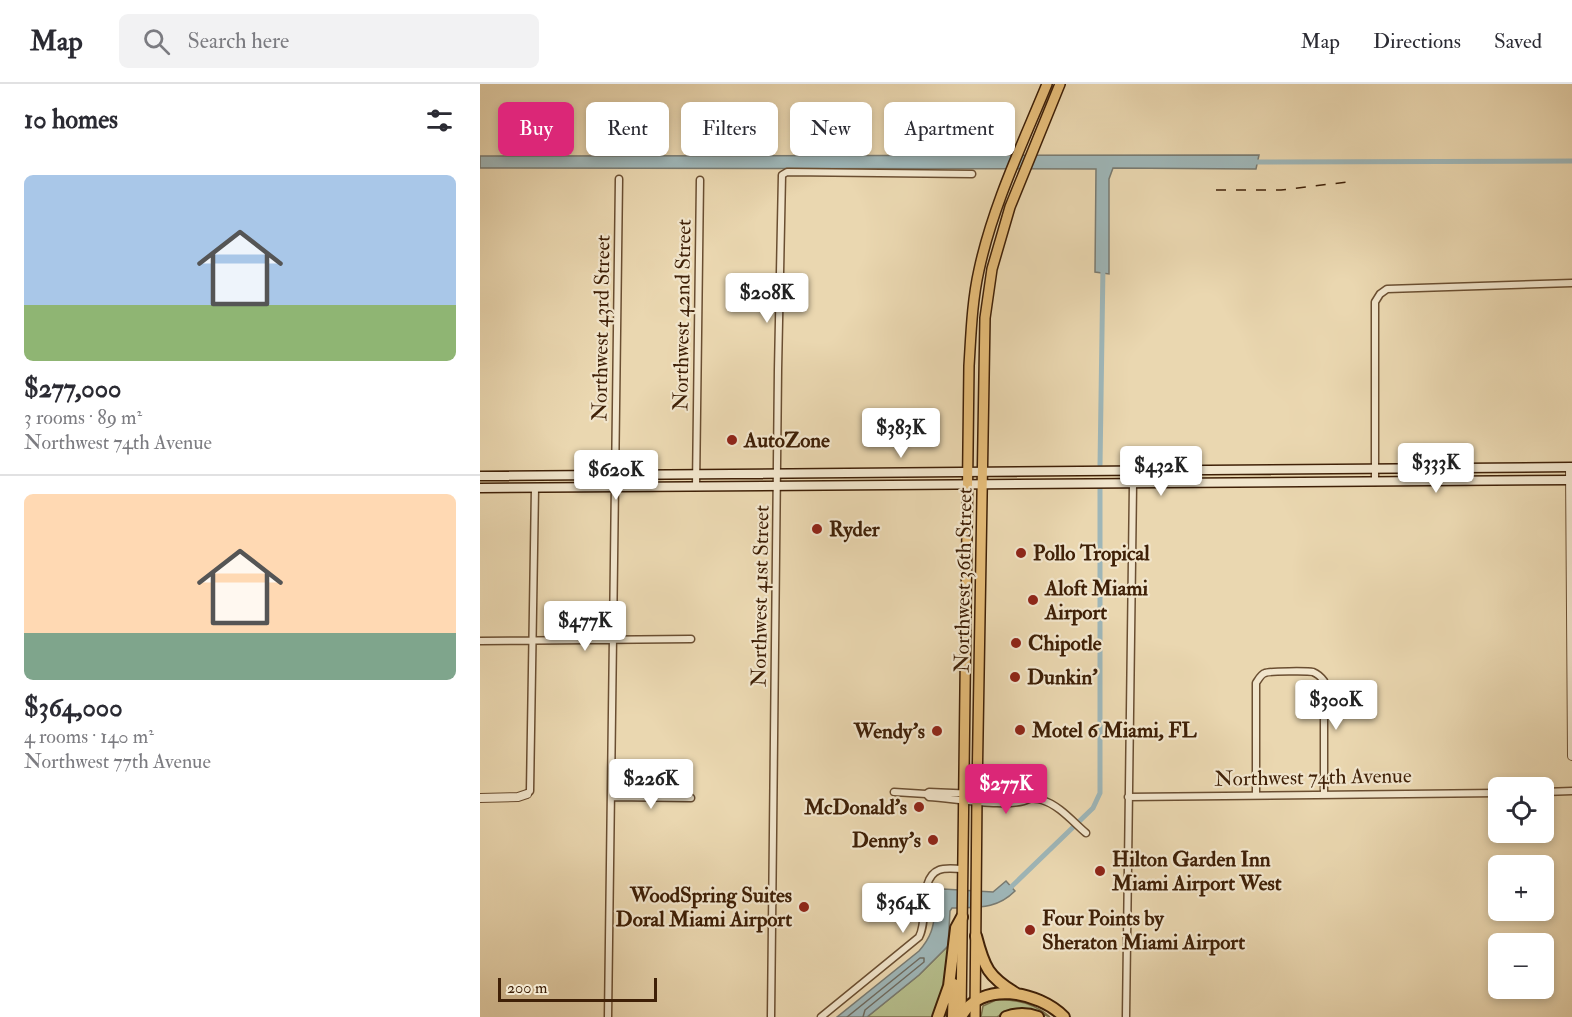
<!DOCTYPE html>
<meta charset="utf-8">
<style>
:root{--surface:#fff;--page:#f2f2f3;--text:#2b2b33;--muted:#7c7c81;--line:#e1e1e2;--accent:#db2777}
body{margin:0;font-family:"IM FELL Double Pica",serif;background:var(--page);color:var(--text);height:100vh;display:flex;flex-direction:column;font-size:22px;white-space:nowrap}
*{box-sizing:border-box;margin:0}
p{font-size:20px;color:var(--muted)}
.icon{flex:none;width:33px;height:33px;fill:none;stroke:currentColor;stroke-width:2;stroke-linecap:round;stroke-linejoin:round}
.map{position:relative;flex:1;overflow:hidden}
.sheet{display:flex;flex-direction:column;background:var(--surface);width:480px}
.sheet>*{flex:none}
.banner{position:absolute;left:18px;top:18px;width:570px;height:54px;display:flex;gap:12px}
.controls{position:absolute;left:1008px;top:693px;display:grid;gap:12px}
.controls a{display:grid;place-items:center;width:66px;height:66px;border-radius:9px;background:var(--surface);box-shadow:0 3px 9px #0003;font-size:30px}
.scale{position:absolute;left:18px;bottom:15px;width:159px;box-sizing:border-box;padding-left:6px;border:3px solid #3f2007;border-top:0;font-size:16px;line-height:21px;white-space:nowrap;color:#3f2007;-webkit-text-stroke:4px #f1e5cc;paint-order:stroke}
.price{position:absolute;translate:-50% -51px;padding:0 14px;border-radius:6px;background:#fff;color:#222;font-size:20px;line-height:39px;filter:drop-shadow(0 2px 3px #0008)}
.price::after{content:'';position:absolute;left:50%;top:36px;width:18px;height:14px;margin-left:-9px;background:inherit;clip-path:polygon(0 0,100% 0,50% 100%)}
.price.on{background:var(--accent);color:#fff}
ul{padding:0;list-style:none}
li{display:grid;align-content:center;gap:12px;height:318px;padding:0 24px}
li+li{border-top:2px solid var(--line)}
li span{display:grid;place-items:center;height:186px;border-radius:9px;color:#555}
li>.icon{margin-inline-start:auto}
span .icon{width:108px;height:108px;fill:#fffc;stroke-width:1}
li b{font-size:26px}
h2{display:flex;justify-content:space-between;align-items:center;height:72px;padding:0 24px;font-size:26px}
.pill{padding:0 21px;border-radius:9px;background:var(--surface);box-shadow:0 3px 9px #0003;font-size:21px;line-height:54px}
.pill.on{background:var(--accent);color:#fff}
header{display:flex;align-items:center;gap:36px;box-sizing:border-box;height:84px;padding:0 30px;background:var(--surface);border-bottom:2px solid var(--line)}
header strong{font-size:28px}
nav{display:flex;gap:33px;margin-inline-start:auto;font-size:21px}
.search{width:420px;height:54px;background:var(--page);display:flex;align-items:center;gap:15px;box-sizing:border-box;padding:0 21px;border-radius:9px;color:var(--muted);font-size:22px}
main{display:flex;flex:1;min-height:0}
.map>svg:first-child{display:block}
.green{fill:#b6be8c;stroke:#7a6f4a;stroke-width:1.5}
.water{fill:#9eb6b8;stroke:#787a71;stroke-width:1.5}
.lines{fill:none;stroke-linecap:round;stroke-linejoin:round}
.shore{stroke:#6e6b60;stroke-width:1.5}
.canal{stroke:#9eb6b8;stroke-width:5}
.minor-casing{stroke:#6a4e31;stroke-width:9}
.tertiary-casing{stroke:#6a4e31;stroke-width:10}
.secondary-casing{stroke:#3f2007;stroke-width:11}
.primary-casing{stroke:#3f2007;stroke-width:12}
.motorway-casing{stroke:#3f2007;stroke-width:14}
.minor{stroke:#f1e5cc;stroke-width:6}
.tertiary{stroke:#f1e5cc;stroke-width:8}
.secondary{stroke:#f1e5cc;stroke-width:8}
.primary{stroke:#e5bc78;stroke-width:9}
.motorway{stroke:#e5bc78;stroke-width:10}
.rail{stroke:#3f2007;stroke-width:1.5;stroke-dasharray:10 10;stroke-linecap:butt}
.poi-dot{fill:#8f2418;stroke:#f1e5cc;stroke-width:2}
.labels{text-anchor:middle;stroke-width:4.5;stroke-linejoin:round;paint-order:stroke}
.street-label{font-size:21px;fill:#3f2007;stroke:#f1e5cc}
.poi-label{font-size:21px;font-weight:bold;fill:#3f2007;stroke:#f1e5cc;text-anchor:start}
</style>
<header>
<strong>Map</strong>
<div class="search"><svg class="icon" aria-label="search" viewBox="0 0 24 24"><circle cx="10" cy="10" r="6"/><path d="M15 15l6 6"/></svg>Search here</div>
<nav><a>Map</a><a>Directions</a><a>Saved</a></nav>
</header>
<main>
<section class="sheet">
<h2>10 homes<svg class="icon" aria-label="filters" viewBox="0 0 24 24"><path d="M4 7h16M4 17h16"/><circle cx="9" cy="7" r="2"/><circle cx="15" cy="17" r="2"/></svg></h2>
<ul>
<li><span style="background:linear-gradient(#a9c7e8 70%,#8fb573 0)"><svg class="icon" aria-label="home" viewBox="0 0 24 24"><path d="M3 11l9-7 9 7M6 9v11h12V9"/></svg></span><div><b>$277,000</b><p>3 rooms · 89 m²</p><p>Northwest 74th Avenue</p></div></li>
<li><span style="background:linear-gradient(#ffd9b3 75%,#7fa58c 0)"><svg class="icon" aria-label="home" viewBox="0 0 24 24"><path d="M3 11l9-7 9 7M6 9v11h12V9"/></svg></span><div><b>$364,000</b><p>4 rooms · 140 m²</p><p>Northwest 77th Avenue</p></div></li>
</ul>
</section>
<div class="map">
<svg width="1092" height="933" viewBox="0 0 1092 933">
<rect width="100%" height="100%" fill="#ead7b0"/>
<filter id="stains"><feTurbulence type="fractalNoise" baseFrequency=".00333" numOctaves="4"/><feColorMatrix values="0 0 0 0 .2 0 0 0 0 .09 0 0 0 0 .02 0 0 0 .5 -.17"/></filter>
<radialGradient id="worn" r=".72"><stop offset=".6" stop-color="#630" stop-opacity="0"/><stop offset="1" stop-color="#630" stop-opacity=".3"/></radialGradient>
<!-- green -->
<path class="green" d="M468,862C467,887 464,911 453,933H387L439,891Z
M516,916C536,915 555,920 570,933L554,927L543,925L530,926L517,933H501L503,922Z"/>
<!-- water -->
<path class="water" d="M779,71L776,85L633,84L629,95V190L615,188L616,85L0,84V72Z
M526,797L535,807C516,826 497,823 472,824L470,827L468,862L439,891L387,933H357L439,867C459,844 451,833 460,807L463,805L513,808Z"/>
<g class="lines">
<!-- shore -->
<path class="shore" d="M367,933L440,874H444V878L385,926L383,933"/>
<!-- canal -->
<path class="canal" d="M773,78L1092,77
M620,381L623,182
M527,807L613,724L620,709V405"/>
<!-- minor casing -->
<g class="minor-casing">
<path id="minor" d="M895,398V218L900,210L907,205L1092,199
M216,403L220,96
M0,557L211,555
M414,708L446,710L449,713C473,714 531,725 549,715
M1064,708L1092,707
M47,710L50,707L55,404
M446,710L449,708L543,712C549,715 555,714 562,716C579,721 593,738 606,749
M776,711V599C778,596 781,590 785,589C789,587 829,587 833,588C838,590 841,593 844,597V711
M132,713L211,714
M648,713L1018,709
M128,933L139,95
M291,933L298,286L302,91L307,88L492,90
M341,933L439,853C449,835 438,794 459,786C466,783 476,785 483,785
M646,933L653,400"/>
</g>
<!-- tertiary casing -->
<g class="tertiary-casing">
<path id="tertiary" d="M1090,383L1092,672
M0,714L38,713L47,710"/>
</g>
<!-- secondary casing -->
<g class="secondary-casing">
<path id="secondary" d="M0,392L1092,383
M0,404L1092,396"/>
</g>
<!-- primary casing -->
<g class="primary-casing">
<path id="primary" d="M481,933L489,282C491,250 492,217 499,186C513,121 542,61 567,0
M495,933L497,709L505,234L512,185L530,123L580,0"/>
</g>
<!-- motorway casing -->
<g class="motorway-casing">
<path id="motorway" d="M496,852C504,883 508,893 537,910
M458,933L469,902L476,844L482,833
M473,933L474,900
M481,933C500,896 559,907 584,933
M526,933C537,929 547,929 558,933"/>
</g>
<!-- minor -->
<use href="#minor" class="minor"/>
<!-- tertiary -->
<use href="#tertiary" class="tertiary"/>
<!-- secondary -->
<use href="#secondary" class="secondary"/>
<!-- primary -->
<use href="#primary" class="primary"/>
<!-- motorway -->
<use href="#motorway" class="motorway"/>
<!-- rail -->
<path class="rail" d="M736,106H801L867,98"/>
</g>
<!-- markers -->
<g class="poi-dot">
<circle cx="252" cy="356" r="6"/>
<circle cx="337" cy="445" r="6"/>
<circle cx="541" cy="469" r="6"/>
<circle cx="553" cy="516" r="6"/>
<circle cx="536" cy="559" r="6"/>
<circle cx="535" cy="593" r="6"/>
<circle cx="540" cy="646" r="6"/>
<circle cx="457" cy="647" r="6"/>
<circle cx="439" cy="723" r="6"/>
<circle cx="453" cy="756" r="6"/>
<circle cx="620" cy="787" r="6"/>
<circle cx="324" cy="823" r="6"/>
<circle cx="550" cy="846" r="6"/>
</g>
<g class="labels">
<!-- street labels -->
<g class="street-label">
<text transform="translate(202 231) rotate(-89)" y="7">Northwest 42nd Street</text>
<text transform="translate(121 244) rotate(-89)" y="7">Northwest 43rd Street</text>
<text transform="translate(483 496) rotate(-89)" y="7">Northwest 36th Street</text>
<text transform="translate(280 512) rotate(-89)" y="7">Northwest 41st Street</text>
<text transform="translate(833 693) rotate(-1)" y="7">Northwest 74th Avenue</text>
</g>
<!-- poi labels -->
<g class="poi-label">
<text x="264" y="363">AutoZone</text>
<text x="349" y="452">Ryder</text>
<text x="553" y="476">Pollo Tropical</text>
<text x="565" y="511">Aloft Miami<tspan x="565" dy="24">Airport</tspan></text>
<text x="548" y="566">Chipotle</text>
<text x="547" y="600">Dunkin'</text>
<text x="552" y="653">Motel 6 Miami, FL</text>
<text x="445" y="654" text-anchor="end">Wendy's</text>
<text x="427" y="730" text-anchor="end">McDonald's</text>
<text x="441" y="763" text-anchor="end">Denny's</text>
<text x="632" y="782">Hilton Garden Inn<tspan x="632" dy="24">Miami Airport West</tspan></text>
<text x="312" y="818" text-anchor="end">WoodSpring Suites<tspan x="312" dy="24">Doral Miami Airport</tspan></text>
<text x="562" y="841">Four Points by<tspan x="562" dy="24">Sheraton Miami Airport</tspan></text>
</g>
</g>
<rect width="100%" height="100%" filter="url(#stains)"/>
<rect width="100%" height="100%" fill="url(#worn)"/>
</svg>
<div class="controls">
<a><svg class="icon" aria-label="locate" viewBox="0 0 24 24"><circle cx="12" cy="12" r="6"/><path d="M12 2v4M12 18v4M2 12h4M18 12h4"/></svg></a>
<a>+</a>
<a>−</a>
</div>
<div class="scale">200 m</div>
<b class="price" style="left:287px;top:240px">$208K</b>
<b class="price" style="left:421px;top:375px">$383K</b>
<b class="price" style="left:956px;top:410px">$333K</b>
<b class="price" style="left:681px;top:413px">$432K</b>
<b class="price" style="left:136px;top:417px">$620K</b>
<b class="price" style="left:105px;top:568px">$477K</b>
<b class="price" style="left:856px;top:647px">$300K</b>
<b class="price" style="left:171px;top:726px">$226K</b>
<b class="price on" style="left:526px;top:731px">$277K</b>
<b class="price" style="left:423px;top:850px">$364K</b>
<div class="banner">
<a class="pill on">Buy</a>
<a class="pill">Rent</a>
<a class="pill">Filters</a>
<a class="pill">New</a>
<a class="pill">Apartment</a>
</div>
</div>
</main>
